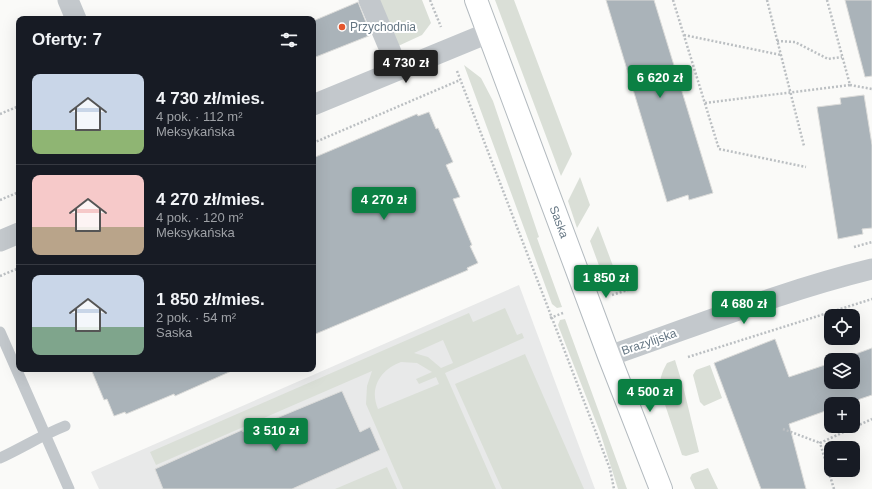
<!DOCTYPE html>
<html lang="pl">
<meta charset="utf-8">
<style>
:root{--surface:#171b24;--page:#20242c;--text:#f1f3f6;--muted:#9ea1a6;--line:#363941;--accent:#0b8043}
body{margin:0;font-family:Arial,sans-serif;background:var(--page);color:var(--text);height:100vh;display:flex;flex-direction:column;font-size:15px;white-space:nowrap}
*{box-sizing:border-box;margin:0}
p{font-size:13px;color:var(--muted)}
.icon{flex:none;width:22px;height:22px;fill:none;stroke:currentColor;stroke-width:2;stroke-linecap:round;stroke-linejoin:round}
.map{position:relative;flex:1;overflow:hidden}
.side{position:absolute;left:16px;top:16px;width:300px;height:356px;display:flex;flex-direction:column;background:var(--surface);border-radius:8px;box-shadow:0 4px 16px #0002}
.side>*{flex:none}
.tools{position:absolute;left:824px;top:309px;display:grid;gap:8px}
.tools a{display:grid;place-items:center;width:36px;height:36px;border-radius:8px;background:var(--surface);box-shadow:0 4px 16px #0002;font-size:20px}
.price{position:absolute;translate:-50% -34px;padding:0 9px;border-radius:4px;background:var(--accent);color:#fff;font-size:13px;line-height:26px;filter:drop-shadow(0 1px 2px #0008)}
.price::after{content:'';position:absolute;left:50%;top:24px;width:12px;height:9px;margin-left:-6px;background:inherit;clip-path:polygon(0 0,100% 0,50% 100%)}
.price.current{background:#222;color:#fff}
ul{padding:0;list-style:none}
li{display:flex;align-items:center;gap:12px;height:100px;padding:0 16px}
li+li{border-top:1px solid var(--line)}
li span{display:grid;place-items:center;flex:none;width:112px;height:80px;border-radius:8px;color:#555}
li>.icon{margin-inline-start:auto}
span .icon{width:48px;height:48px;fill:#fffc;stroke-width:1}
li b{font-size:17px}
h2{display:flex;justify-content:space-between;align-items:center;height:48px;padding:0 16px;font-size:17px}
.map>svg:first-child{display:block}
.built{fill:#e8e9e9}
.green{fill:#dadfd7;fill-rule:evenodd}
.building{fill:#aab3b9;stroke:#dcdcda}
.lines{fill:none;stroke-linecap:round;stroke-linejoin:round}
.secondary-casing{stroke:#b3babf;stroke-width:24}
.path{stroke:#bbbfc2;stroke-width:2.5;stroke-dasharray:2 2;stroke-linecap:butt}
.lane{stroke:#c3c8cc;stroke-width:11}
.street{stroke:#c3c8cc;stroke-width:21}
.secondary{stroke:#fff;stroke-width:22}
.poi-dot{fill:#e4572e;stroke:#fff;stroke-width:1.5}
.labels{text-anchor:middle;stroke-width:4;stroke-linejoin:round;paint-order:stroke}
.poi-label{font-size:12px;fill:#657683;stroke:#fff;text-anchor:start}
.street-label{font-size:12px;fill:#657683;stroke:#fff}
</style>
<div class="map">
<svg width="872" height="489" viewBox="0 0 872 489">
<rect width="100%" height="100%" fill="#fafaf8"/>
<!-- built -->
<path class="built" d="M519,285L595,489H99L91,472Z"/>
<!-- green -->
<path class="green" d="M377,0H422L431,23L422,35L396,47Z
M495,0H514L572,154L561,176Z
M464,65L481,78L493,101L539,237L537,238L562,307L557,308L552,304Z
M580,177L590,205L577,228L568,201Z
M598,226L619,282L617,286L608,290L590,241Z
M505,308L517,335L522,333L524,338L445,373L496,489H403L366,404L367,386L372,371L156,465L150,452L469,313L473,322ZM443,340L453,363L441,368L428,357L414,353ZM401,362L417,363L432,372L416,379L419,384L436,377L439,384L378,409C369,388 380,370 401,362Z
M565,319L627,489H618L600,432L558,325L560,320Z
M525,354L584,489H502L455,384Z
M675,360L683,386L699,452L686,456L682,455L660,390C659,380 662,372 667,363Z
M710,365L722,398L704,406L700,402L693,375L696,370Z
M387,467L397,489H335Z
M708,468L718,489H695L690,478L692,474Z"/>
<!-- building -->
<path class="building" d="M606,0H654L713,193L689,200L688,195L667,202Z
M845,0H872V76L865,77Z
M358,2L371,35L313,58V21Z
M864,95L872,145V228L862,229L863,234L838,239L817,107L841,104L840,98Z
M429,112L436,129L438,128L453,162L446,165L460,197L453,199L472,245L470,246L478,263L467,268L468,270L313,335V158L417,114L418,116Z
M775,339L789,377L831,363V382H853V360H839L872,348V395L845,404H831V409L789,424L806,489H761L714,363Z
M91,369H236L175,396L174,394L126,414L125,412L114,416L107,399L104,400Z
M342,391L360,432L370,427L380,450L292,489H163L155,469L242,430L243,432Z"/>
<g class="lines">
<!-- secondary casing -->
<g class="secondary-casing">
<path id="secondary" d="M476,0L609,356L661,489"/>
</g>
<!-- path -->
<path class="path" d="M430,0L441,27
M673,0L719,149L806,167
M767,0L804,146
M827,0L850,85L872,89
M684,35L781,55
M777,41L795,42L828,59L842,57
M457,71L610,469L614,489
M705,103L850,85
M0,114L19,106
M313,143L460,80
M0,200L19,192
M854,247L872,242
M0,276L19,268
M612,295L628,290
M550,318L563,313
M688,357L872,299
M783,429L820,443
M834,489L820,443L872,419"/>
<!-- lane -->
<path class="lane" d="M0,332L69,489
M0,458C22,448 42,435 65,426"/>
<!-- street -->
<path class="street" d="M68,0L76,19
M369,0L398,69
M313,105L488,33
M0,241L19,233
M609,356C696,326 782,291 872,269"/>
<!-- secondary -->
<use href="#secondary" class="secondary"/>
</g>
<!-- markers -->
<circle class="poi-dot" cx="342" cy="27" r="4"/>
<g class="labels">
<!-- poi labels -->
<g class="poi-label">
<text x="350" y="31">Przychodnia</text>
</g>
<!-- street labels -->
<g class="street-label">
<text transform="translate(559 222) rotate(69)" y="4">Saska</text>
<text transform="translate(649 342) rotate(-19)" y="4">Brazylijska</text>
</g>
</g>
</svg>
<div class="tools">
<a><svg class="icon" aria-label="locate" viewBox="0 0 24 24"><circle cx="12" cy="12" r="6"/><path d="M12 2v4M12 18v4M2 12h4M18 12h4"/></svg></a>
<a><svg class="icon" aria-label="layers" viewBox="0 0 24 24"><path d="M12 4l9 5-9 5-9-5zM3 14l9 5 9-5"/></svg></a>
<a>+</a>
<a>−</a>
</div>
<b class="price current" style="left:406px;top:84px">4 730 zł</b>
<b class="price" style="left:660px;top:99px">6 620 zł</b>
<b class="price" style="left:384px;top:221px">4 270 zł</b>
<b class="price" style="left:606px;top:299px">1 850 zł</b>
<b class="price" style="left:744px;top:325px">4 680 zł</b>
<b class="price" style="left:650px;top:413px">4 500 zł</b>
<b class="price" style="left:276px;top:452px">3 510 zł</b>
<section class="side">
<h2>Oferty: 7<svg class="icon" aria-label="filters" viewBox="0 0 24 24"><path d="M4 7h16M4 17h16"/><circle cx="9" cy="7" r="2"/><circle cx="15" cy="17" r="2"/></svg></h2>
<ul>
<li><span style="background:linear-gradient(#c9d6e8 70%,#8fb573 0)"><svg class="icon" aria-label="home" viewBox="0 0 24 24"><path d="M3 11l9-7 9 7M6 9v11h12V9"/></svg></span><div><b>4 730 zł/mies.</b><p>4 pok. · 112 m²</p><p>Meksykańska</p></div></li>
<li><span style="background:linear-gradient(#f6c9c9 65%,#b9a48a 0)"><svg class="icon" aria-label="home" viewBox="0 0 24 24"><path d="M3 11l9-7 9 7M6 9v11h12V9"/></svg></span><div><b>4 270 zł/mies.</b><p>4 pok. · 120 m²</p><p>Meksykańska</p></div></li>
<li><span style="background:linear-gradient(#c9d6e8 65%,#7fa58c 0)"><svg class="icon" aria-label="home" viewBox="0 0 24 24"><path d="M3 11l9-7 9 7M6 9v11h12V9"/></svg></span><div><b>1 850 zł/mies.</b><p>2 pok. · 54 m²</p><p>Saska</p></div></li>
</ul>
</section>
</div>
